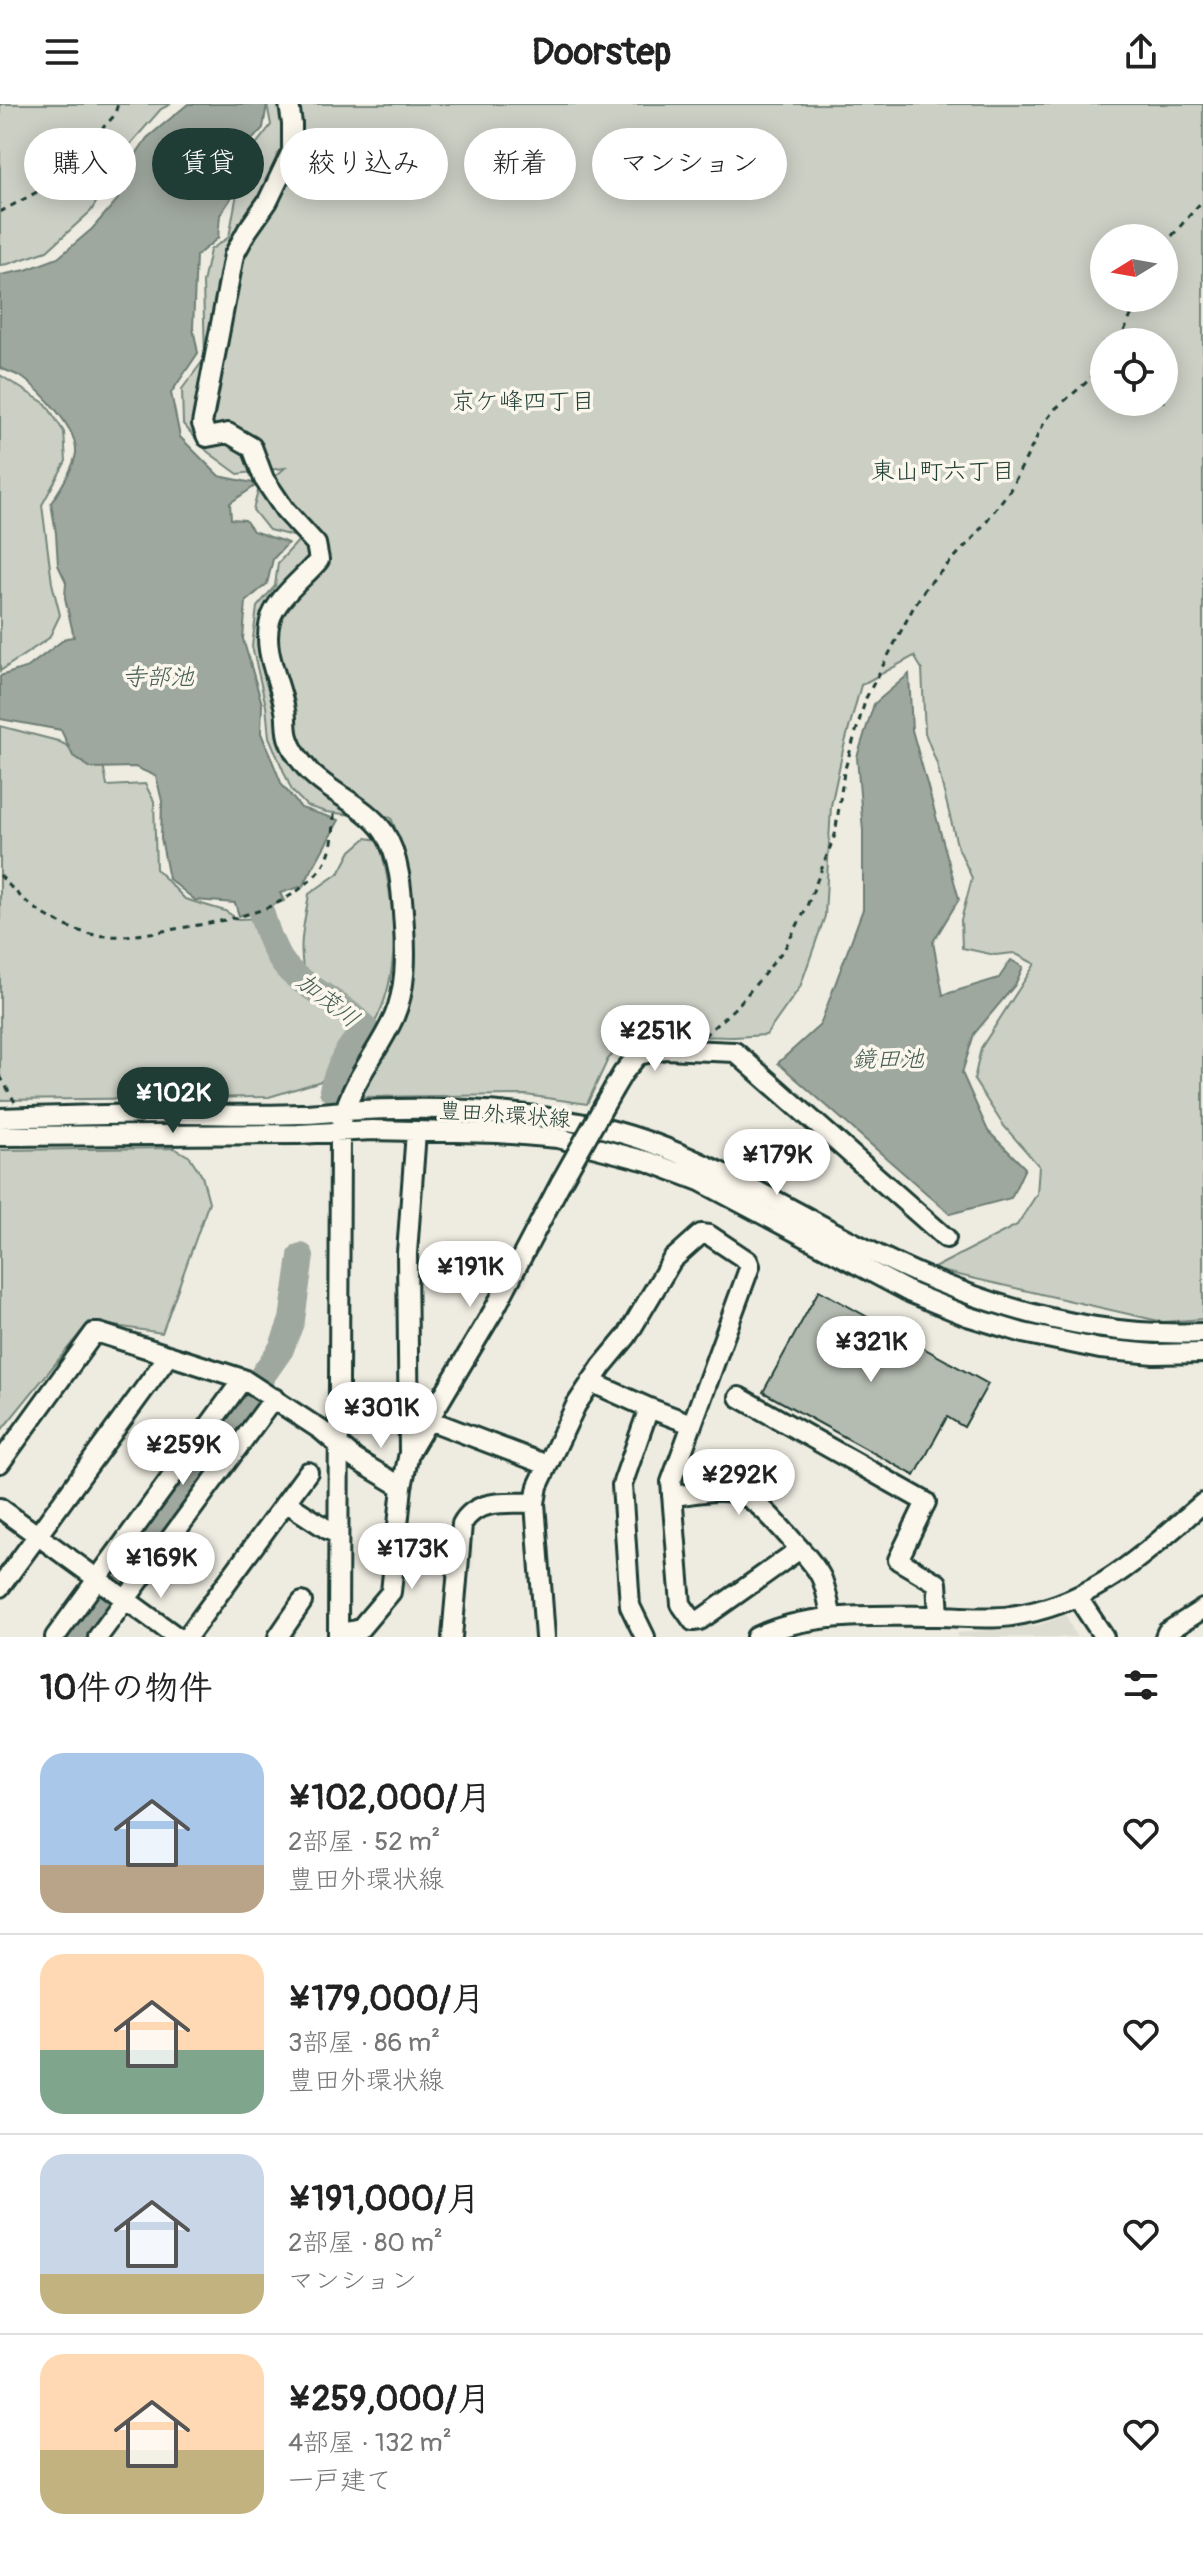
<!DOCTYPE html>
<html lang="ja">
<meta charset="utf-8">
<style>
:root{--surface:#fff;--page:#f6f6f6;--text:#222;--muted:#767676;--line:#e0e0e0;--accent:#1f3d34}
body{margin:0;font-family:Pangolin,"Klee One",sans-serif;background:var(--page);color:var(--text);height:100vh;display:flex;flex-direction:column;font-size:30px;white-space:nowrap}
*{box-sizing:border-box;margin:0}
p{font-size:26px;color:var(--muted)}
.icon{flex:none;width:44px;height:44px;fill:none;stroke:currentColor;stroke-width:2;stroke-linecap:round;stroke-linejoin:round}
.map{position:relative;height:1533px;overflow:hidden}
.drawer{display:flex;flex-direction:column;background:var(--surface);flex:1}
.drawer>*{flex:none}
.banner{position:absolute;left:24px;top:24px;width:800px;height:72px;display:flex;gap:16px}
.needle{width:52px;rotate:259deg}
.controls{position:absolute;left:1090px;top:120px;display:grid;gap:16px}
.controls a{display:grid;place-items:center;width:88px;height:88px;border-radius:50%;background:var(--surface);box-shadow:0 4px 20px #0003;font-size:40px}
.price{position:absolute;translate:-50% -68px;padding:0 18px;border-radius:28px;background:#fff;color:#222;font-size:26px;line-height:52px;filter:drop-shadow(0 2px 4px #0008)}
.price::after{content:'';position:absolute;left:50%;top:48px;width:24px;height:18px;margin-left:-12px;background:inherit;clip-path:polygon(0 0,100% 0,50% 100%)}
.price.on{background:var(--accent);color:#fff}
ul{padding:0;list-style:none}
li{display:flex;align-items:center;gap:24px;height:200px;padding:0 40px}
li+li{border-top:2px solid var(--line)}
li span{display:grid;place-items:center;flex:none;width:224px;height:160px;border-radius:24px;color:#555}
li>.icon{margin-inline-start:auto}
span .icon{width:96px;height:96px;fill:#fffc;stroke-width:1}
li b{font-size:34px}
h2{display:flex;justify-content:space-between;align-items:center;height:96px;padding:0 40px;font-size:34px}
.chip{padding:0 28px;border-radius:36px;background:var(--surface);box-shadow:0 4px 20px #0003;font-size:28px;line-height:72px}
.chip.on{background:var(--accent);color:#fff}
header{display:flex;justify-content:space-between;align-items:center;height:104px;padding:0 40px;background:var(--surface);font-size:36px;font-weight:700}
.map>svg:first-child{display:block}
.built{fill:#ddddd2}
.green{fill:#cbcfc4;stroke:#75867c;stroke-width:2;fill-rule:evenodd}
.water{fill:#9fa89f;stroke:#6c7d74;stroke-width:2}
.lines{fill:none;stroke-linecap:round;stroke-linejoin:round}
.river{stroke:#9fa89f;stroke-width:26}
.building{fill:#b4bbb0;stroke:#1f3d34;stroke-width:2}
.minor-casing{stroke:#1f3d34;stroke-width:24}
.path{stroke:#1f3d34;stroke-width:3;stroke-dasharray:6 6;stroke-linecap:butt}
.minor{stroke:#fbf7ec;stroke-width:18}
.minor-bridge-casing{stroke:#1f3d34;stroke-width:24;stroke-linecap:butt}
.minor-bridge{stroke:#fbf7ec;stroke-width:18}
.labels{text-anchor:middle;stroke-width:7;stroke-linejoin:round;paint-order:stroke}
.street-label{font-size:22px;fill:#1f3d34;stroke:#fbf7ec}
.neighbourhood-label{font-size:24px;fill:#1f3d34;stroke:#fbf7ec}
.water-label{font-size:24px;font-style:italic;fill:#455d54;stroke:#fbf7ec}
</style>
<header><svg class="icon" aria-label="menu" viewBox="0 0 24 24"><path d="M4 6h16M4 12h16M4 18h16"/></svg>Doorstep<svg class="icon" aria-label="share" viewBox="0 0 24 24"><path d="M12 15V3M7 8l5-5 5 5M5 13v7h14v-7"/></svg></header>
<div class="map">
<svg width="1203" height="1533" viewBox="0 0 1203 1533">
<rect width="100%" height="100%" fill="#eeece1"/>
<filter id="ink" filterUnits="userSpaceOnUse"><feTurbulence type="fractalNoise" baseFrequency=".0125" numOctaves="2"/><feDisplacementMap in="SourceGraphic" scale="16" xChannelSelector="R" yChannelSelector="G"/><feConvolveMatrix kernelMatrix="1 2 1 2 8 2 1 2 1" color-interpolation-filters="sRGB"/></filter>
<g filter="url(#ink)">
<!-- built -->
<path class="built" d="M1066,1511L1076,1533H957L958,1529L1039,1521Z"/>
<!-- green -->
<path class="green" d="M0,0H171L161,5L132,38L91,107L47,147L8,160L0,161Z
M267,0H1203V1215L1163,1218L932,1165L1017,1121L1037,1090L1039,1062L1003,1021L974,976L981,944L1035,860L1014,849L995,851L962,844L961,816L972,774L957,741L937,660L925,629L922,565L914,552L861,581L843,646L831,702L825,812L800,883L766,931L734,933L633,931L608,955L587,1000L526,991L360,993C373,969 392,940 400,915C419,850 418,776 391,714L371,708L353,711L326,708L307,702L292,687L269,633L266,602L252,542L257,503L275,482L278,459L301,434L269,426L253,406L258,387L285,364L238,370L208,348L183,320L182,285L205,254L203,179L210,146L229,133L243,57L271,21ZM1104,134H1164V194H1104ZM1104,238H1164V298H1104Z
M0,271L46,300L64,328L66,357L42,401L52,479L60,511L49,534L0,567Z
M0,622L58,637L103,660L107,682L145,680L154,697L156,765L185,795L225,807L238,815L260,814L276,857L287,872L358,926L335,959L328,975L269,993L0,996Z
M366,734L379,736C394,797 405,865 373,922L304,871C298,835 304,824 309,790L340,768L351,747Z
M174,1044L190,1053L202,1072L209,1098L162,1229L89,1218L0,1328V1046Z"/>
<!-- water -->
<path class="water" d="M188,0H267L263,24L237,52L234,90L220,111L218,134L196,152L193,224L198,249L171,289L180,333L219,372L258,380L230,399L231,415L245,416L253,427L288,439L273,455L267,480L246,497L243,535L262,600L261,629L282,681L301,704L339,716L303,782L280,789L284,797L239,812L235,799L195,796L169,775L161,734L162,697L156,672L135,663L91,664L73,652L61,626L0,615V572L28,563L66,534L74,533L65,494L66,478L58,461L56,429L51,399C59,387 74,363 76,349C78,325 41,287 23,274C16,270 7,267 0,264V171L26,166L58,154L92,125L118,95L128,62L147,34Z
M909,570L912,626L959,795L933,838L943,891L999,874L1011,856L1023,863L1015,881L974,930L962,969L988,1027L1025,1064L1011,1094L950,1110L778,959L820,921L863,805V727L857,653L874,600Z"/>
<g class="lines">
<!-- river -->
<path class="river" d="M260,804C266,825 274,852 290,867C313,888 345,901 366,925C346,946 340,958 332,986
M76,1533L119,1477L281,1245L292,1216L301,1152"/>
</g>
<!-- building -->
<path class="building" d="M819,1186L988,1280L964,1323L947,1313L915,1372L763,1288Z"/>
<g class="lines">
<!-- minor casing -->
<g class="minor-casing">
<path id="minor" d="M289,0L292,20V47L268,97L247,127L234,151L202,320L207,333L228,329L252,343L264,375L285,406L316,440L319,456C305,473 275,495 270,517C262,548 280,576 285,606C287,615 285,627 289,636C292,646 302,659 309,667C331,690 365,701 384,728C401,754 402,793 404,823C406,853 406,885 394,913C375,955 347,980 340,1028L338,1533
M614,984L623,969L638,951L665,945L735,948L946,1134
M0,1014C60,1012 121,1010 182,1010C221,1010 261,1012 301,1010C315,1010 330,1008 344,1007C431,1002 521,1004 606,1025C703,1049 789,1107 878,1151C979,1201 1089,1234 1203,1229
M0,1032L298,1030L372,1026L498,1029L558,1034L647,1057L700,1077L911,1189L967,1212L1023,1229L1100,1245L1154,1250L1203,1249
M591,1278L649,1304
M739,1293L926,1398L898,1456L937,1479L939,1512
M429,1316L547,1361
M409,1349L494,1206L561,1078
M0,1359L94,1229H99L243,1275L321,1326L355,1355L402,1383
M672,1392C693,1390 722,1383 741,1390C761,1398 785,1429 800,1445
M287,1399L327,1425L337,1430
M0,1404L177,1533
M0,1483L169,1251
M1078,1494L1104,1533
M338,1529L359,1526L391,1488L402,1383L409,1349L407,1149L416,1028
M55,1533L243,1275
M98,1533L274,1294
M187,1533L308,1368
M278,1533L302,1498
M452,1533L462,1420C476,1394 510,1399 535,1399
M545,1533L535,1399L538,1382L576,1301L602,1262L627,1232L672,1156L701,1130L709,1131L748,1157L750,1162L671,1378L681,1500L693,1517L700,1516L800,1445C827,1475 823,1477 832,1514
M645,1533L630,1502L622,1381L649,1304L691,1320
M756,1533C810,1507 878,1512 937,1512C961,1512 987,1516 1011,1512C1095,1500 1142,1451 1203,1399
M1165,1533L1167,1528L1203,1505"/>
</g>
<!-- path -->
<path class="path" d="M0,108L48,82L114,12L118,0
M1164,141L1203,96
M1119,238L1139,194
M0,771C24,800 57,824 96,831C122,835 149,829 175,825C226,816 282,810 318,768C334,750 334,727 334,705
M704,932L738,901L761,874L785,844L805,807L835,731L844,668L866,594L912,506L926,483L975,432L1010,386L1044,319L1055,305L1088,277L1104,260
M0,972L16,1000"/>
<!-- minor -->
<use href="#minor" class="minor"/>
<!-- minor-bridge casing -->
<g class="minor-bridge-casing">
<path id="minor-bridge" d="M561,1078L614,984"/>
</g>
<!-- minor-bridge -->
<use href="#minor-bridge" class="minor-bridge"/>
</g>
</g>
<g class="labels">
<!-- street labels -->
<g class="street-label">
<text transform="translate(505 1010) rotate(4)" y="8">豊田外環状線</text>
</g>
<!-- neighbourhood labels -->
<g class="neighbourhood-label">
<text x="523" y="305">京ケ峰四丁目</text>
<text x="943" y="375">東山町六丁目</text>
</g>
<!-- water labels -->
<g class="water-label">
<text x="158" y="581">寺部池</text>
<text transform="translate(328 896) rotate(38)" y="8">加茂川</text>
<text x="888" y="963">鏡田池</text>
</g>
</g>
</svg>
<div class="controls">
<a><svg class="needle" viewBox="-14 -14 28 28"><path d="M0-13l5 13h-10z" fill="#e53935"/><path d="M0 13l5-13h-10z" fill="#767676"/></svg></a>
<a><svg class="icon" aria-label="locate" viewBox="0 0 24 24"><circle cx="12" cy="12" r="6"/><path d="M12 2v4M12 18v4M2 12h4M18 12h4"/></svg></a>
</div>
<b class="price" style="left:655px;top:969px">¥251K</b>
<b class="price on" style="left:173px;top:1031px">¥102K</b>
<b class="price" style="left:777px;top:1093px">¥179K</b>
<b class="price" style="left:470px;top:1205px">¥191K</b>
<b class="price" style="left:871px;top:1280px">¥321K</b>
<b class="price" style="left:381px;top:1346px">¥301K</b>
<b class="price" style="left:183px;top:1383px">¥259K</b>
<b class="price" style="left:739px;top:1413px">¥292K</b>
<b class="price" style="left:412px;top:1487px">¥173K</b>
<b class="price" style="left:161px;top:1496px">¥169K</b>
<div class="banner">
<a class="chip">購入</a>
<a class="chip on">賃貸</a>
<a class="chip">絞り込み</a>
<a class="chip">新着</a>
<a class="chip">マンション</a>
</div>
</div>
<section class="drawer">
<h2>10件の物件<svg class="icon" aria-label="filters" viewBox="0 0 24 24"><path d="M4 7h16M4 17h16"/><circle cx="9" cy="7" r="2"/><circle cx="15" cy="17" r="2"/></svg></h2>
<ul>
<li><span style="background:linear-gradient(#a9c7e8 70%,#b9a48a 0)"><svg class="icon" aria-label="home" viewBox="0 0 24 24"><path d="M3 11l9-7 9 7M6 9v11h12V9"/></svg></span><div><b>¥102,000/月</b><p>2部屋 · 52 m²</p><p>豊田外環状線</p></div><svg class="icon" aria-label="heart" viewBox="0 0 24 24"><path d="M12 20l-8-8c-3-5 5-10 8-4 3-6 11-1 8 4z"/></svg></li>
<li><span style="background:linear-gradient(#ffd9b3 60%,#7fa58c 0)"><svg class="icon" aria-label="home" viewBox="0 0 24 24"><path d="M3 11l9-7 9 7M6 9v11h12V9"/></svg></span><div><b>¥179,000/月</b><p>3部屋 · 86 m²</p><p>豊田外環状線</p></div><svg class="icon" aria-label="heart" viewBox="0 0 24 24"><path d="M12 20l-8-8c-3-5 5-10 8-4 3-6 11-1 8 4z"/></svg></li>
<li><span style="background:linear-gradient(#c9d6e8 75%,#c2b280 0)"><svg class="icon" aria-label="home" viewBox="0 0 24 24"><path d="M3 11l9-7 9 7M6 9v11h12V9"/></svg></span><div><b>¥191,000/月</b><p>2部屋 · 80 m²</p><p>マンション</p></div><svg class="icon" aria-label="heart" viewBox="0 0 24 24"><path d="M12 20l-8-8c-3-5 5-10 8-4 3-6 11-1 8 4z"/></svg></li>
<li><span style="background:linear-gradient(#ffd9b3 60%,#c2b280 0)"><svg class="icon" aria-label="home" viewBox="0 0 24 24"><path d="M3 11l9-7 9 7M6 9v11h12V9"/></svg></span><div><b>¥259,000/月</b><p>4部屋 · 132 m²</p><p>一戸建て</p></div><svg class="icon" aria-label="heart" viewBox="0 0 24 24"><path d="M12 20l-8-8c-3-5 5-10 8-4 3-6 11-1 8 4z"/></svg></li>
</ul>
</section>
